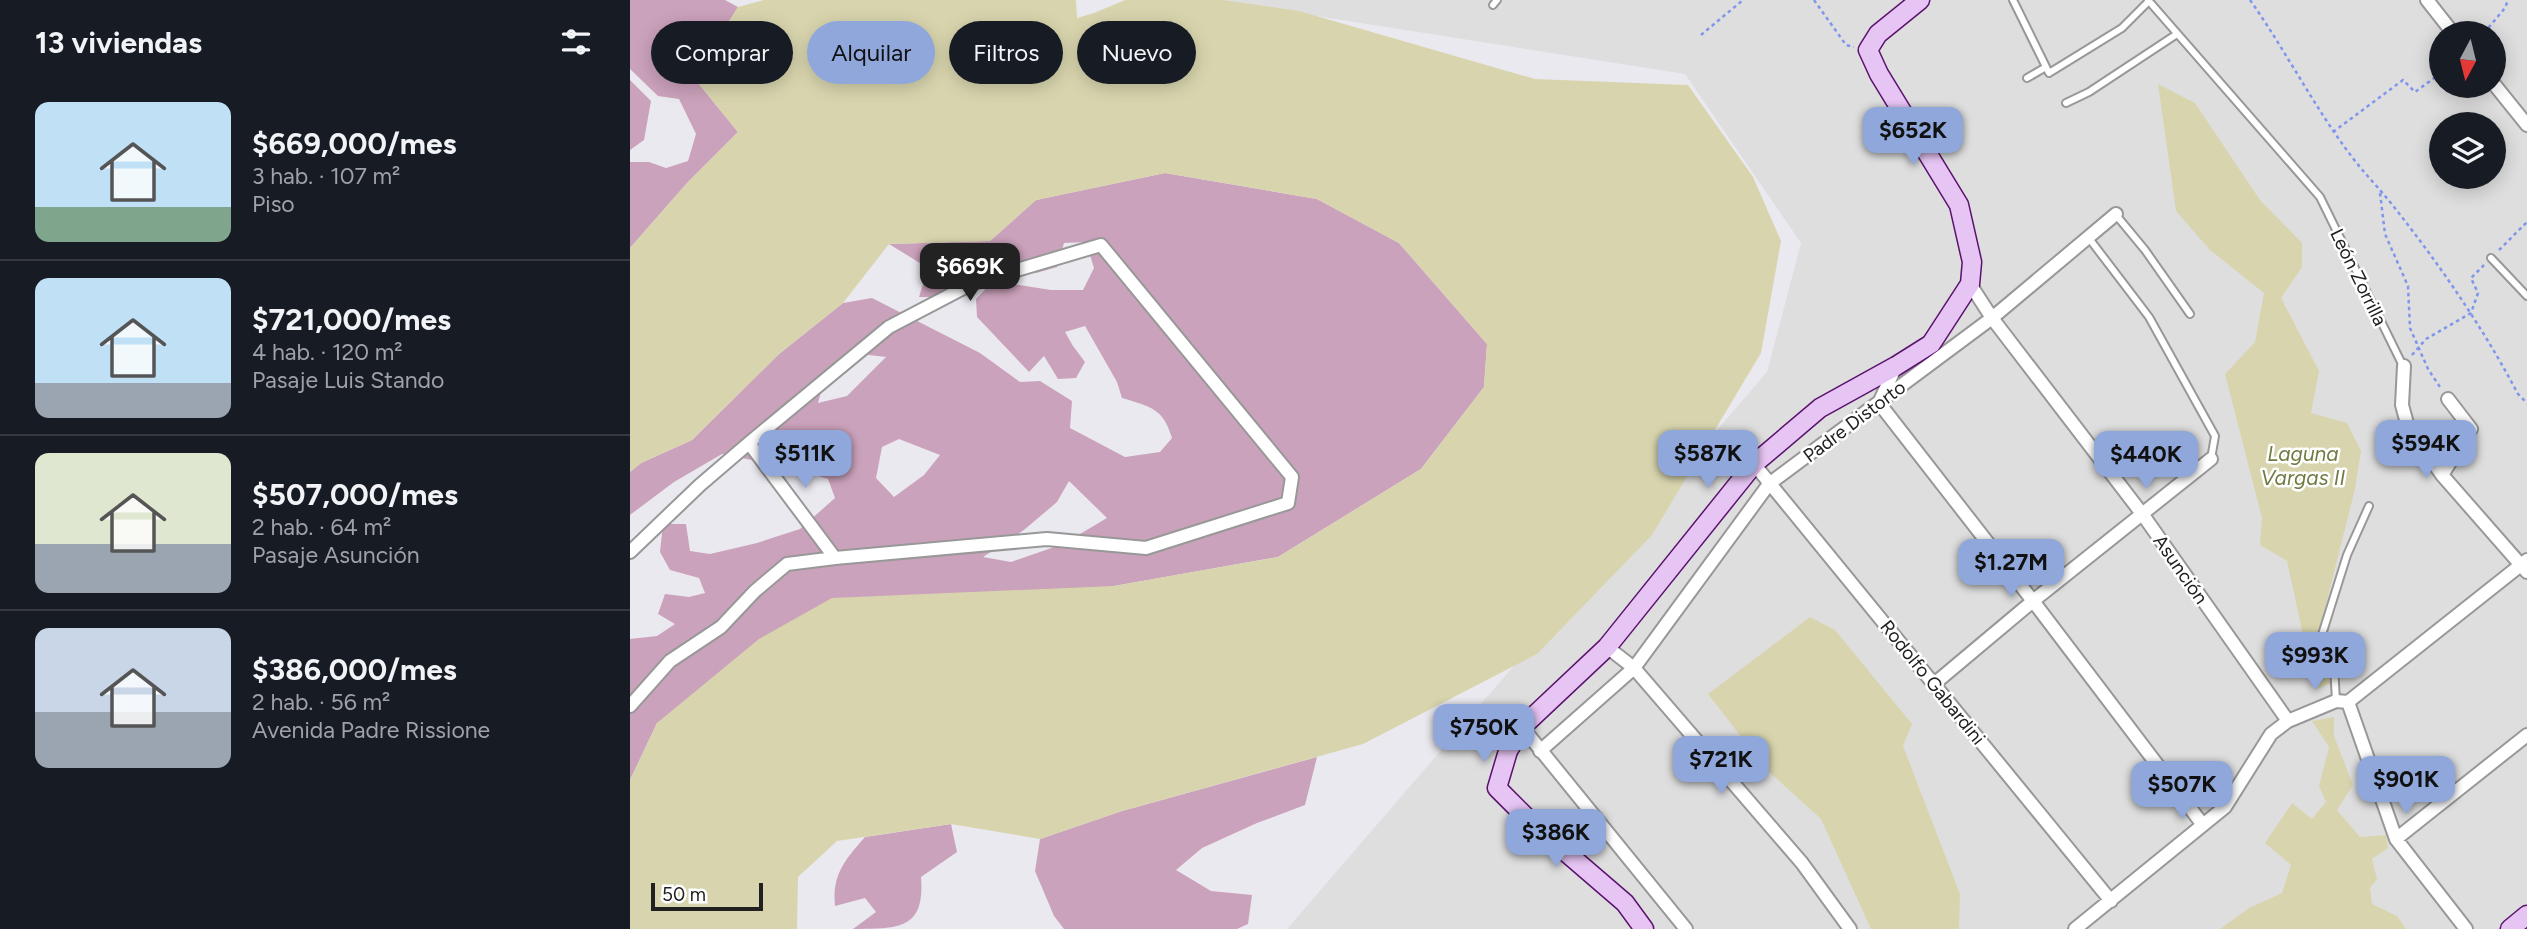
<!DOCTYPE html>
<html lang="es">
<meta charset="utf-8">
<style>
:root{--surface:#171b24;--page:#20242c;--text:#f1f3f6;--muted:#9ea1a6;--line:#363941;--accent:#8fa7db}
body{margin:0;font-family:Figtree,sans-serif;background:var(--page);color:var(--text);height:100vh;display:flex;flex-direction:column;font-size:26px;white-space:nowrap}
*{box-sizing:border-box;margin:0}
p{font-size:23px;color:var(--muted)}
.icon{flex:none;width:38px;height:38px;fill:none;stroke:currentColor;stroke-width:2;stroke-linecap:round;stroke-linejoin:round}
.map{position:relative;flex:1;overflow:hidden}
.sheet{display:flex;flex-direction:column;background:var(--surface);width:630px}
.sheet>*{flex:none}
.hud{position:absolute;left:21px;top:21px;width:665px;height:63px;display:flex;gap:14px}
.needle{width:46px;rotate:187deg}
.fabs{position:absolute;left:1799px;top:21px;display:grid;gap:14px}
.fabs a{display:grid;place-items:center;width:77px;height:77px;border-radius:50%;background:var(--surface);box-shadow:0 4px 18px #0003;font-size:35px}
.scale{position:absolute;left:21px;bottom:18px;width:112px;box-sizing:border-box;padding-left:7px;border:4px solid #212121;border-top:0;font-size:19px;line-height:24px;white-space:nowrap;color:#212121;-webkit-text-stroke:5px #fff;paint-order:stroke}
.price{position:absolute;translate:-50% -60px;padding:0 16px;border-radius:14px;background:var(--accent);color:#111;font-size:23px;line-height:46px;filter:drop-shadow(0 2px 4px #0008)}
.price::after{content:'';position:absolute;left:50%;top:42px;width:21px;height:16px;margin-left:-10px;background:inherit;clip-path:polygon(0 0,100% 0,50% 100%)}
.price.on{background:#222;color:#fff}
ul{padding:0;list-style:none}
li{display:flex;align-items:center;gap:21px;height:175px;padding:0 35px}
li+li{border-top:2px solid var(--line)}
li span{display:grid;place-items:center;flex:none;width:196px;height:140px;border-radius:14px;color:#555}
li>.icon{margin-inline-start:auto}
span .icon{width:84px;height:84px;fill:#fffc;stroke-width:1}
li b{font-size:30px}
h2{display:flex;justify-content:space-between;align-items:center;height:84px;padding:0 35px;font-size:30px}
.pill{padding:0 24px;border-radius:32px;background:var(--surface);box-shadow:0 4px 18px #0003;font-size:24px;line-height:63px}
.pill.on{background:var(--accent);color:#111}
main{display:flex;flex:1;min-height:0}
.map>svg:first-child{display:block}
.residential{fill:#dededf;fill-rule:evenodd}
.forest{fill:#cba2bb;fill-rule:evenodd}
.water{fill:#d8d5ae}
.lines{fill:none;stroke-linecap:round;stroke-linejoin:round}
.lane-casing{stroke:#989898;stroke-width:10}
.street-casing{stroke:#989898;stroke-width:16}
.secondary-casing{stroke:#5b126e;stroke-width:21}
.path{stroke:#7f96eb;stroke-width:2.5;stroke-dasharray:3.5 3.5;stroke-linecap:butt}
.lane{stroke:#fff;stroke-width:6}
.street{stroke:#fff;stroke-width:12}
.secondary{stroke:#e6c4f3;stroke-width:18}
.labels{text-anchor:middle;stroke-width:5;stroke-linejoin:round;paint-order:stroke}
.street-label{font-size:19px;fill:#212121;stroke:#fff}
.water-label{font-size:21px;font-style:italic;fill:#707a42;stroke:#fff}
</style>
<main>
<section class="sheet">
<h2>13 viviendas<svg class="icon" aria-label="filters" viewBox="0 0 24 24"><path d="M4 7h16M4 17h16"/><circle cx="9" cy="7" r="2"/><circle cx="15" cy="17" r="2"/></svg></h2>
<ul>
<li><span style="background:linear-gradient(#bfe0f5 75%,#7fa58c 0)"><svg class="icon" aria-label="home" viewBox="0 0 24 24"><path d="M3 11l9-7 9 7M6 9v11h12V9"/></svg></span><div><b>$669,000/mes</b><p>3 hab. · 107 m²</p><p>Piso</p></div></li>
<li><span style="background:linear-gradient(#bfe0f5 75%,#9aa5b1 0)"><svg class="icon" aria-label="home" viewBox="0 0 24 24"><path d="M3 11l9-7 9 7M6 9v11h12V9"/></svg></span><div><b>$721,000/mes</b><p>4 hab. · 120 m²</p><p>Pasaje Luis Stando</p></div></li>
<li><span style="background:linear-gradient(#dfe7d0 65%,#9aa5b1 0)"><svg class="icon" aria-label="home" viewBox="0 0 24 24"><path d="M3 11l9-7 9 7M6 9v11h12V9"/></svg></span><div><b>$507,000/mes</b><p>2 hab. · 64 m²</p><p>Pasaje Asunción</p></div></li>
<li><span style="background:linear-gradient(#c9d6e8 60%,#9aa5b1 0)"><svg class="icon" aria-label="home" viewBox="0 0 24 24"><path d="M3 11l9-7 9 7M6 9v11h12V9"/></svg></span><div><b>$386,000/mes</b><p>2 hab. · 56 m²</p><p>Avenida Padre Rissione</p></div></li>
</ul>
</section>
<div class="map">
<svg width="1897" height="929" viewBox="0 0 1897 929">
<rect width="100%" height="100%" fill="#ebe9f0"/>
<!-- residential -->
<path class="residential" d="M584,0H1897V929H657L1137,372L1171,243L1055,74ZM1811,33H1864V86H1811ZM1811,124H1864V177H1811Z"/>
<!-- forest -->
<path class="forest" d="M0,0H95L108,7L64,78L108,132L58,182L0,248V162H19L36,168L58,161L66,134L49,99L28,96L0,69Z
M0,80L21,101L14,140L0,150Z
M535,173L687,199L769,243L857,344L854,387L791,469L648,557L484,586L27,723L0,780V639L27,636L45,624L28,614L35,594L59,597L75,593L69,578L40,570L30,552L33,524H56L60,551L80,554L127,543L170,529L205,498L198,479L167,469L92,454L44,482L0,515V472L11,463L62,440L149,354L213,303L242,298L350,353L390,382L410,381L442,401L440,428L495,457L530,452L542,438C533,408 521,407 492,398L487,382L455,326L435,332L443,346L455,362L446,378L428,379L414,356L399,372L347,317L346,299L363,281L421,290H453L464,268L456,242L434,243L427,267L406,273L371,264L340,270L311,297H289L298,268L259,244L360,241L406,200ZM222,353L256,357L217,396L188,403L195,377ZM269,439L310,455L294,475L264,497L246,478L252,447ZM439,481L477,518L433,544L381,562L353,557L394,530L427,502Z
M687,757L675,805L627,823L572,848L546,870L581,891L622,895L618,924L607,929H434L424,916L405,871L410,839L492,811Z
M321,824L327,852L291,877C295,929 270,929 223,929L246,912L235,898L205,906C202,874 215,860 235,837Z"/>
<!-- water -->
<path class="water" d="M134,0H446L447,18L464,13L495,0H593L669,11L905,79L1058,85L1123,177L1151,241L1131,353L1022,535L907,654L733,744L492,811L410,839L321,824L207,841L168,877L167,929H0V780L27,723L129,639L202,598L484,586L648,557L791,469L854,387L857,344L769,243L687,199L535,173L406,200L360,241L259,244L213,303L149,354L62,440L11,463L0,472V248L58,182L108,132L64,78L108,7Z
M1528,84L1565,103L1630,200L1672,243V267L1651,298L1689,371L1681,413L1717,423L1731,451L1725,489L1686,644L1701,683L1685,690L1657,561L1630,545L1632,518L1595,374L1625,342L1634,293L1580,250L1546,211Z
M1180,617L1205,630L1282,724L1273,746L1330,894L1329,929H1241L1191,819L1137,770L1078,694Z
M1704,717V736L1723,785L1707,810L1730,837L1756,835L1758,848L1742,859L1747,879L1740,888L1742,904L1767,916L1776,929H1590L1619,908L1652,893L1661,865L1635,843L1662,803L1682,819L1696,802L1689,786L1699,747L1682,721Z"/>
<g class="lines">
<!-- lane casing -->
<g class="lane-casing">
<path id="lane" d="M1383,0L1419,73L1492,28L1519,1
M1518,0L1690,197L1773,366
M863,5L867,0
M1397,78L1416,67
M1436,103L1459,92L1547,34
M1486,215L1515,250L1560,314
M1458,237L1519,317L1585,436L1581,459
M1861,258L1897,296
M1706,701L1704,665L1690,641L1717,555L1739,506"/>
</g>
<!-- street casing -->
<g class="street-casing">
<path id="street" d="M1797,0L1823,33
M1864,84L1897,125
M1340,284L1362,318L1513,515L1658,721
M1266,366L1249,403L1403,601L1573,825
M1774,366L1772,405L1778,427L1812,475L1897,572
M119,443L205,558
M1124,464L1481,901
M1812,475L1841,429L1818,399
M0,552L70,485L119,443L259,327L343,283L471,245L662,477L658,503L516,548L417,539L205,558L157,564L125,591L91,627L40,661L0,706
M977,647L1004,668L1172,863L1220,929
M1304,684L1403,601L1581,459
M1718,702L1766,839L1836,929
M1718,702L1897,560
M892,727L1056,929
M910,751L1004,668L1139,484L1362,318L1486,214
M1766,839L1897,735
M1445,929L1595,807L1641,734L1658,721L1706,701L1718,702"/>
</g>
<!-- secondary casing -->
<g class="secondary-casing">
<path id="secondary" d="M1014,929L995,903L902,823L867,788L878,751L892,727L977,647L1124,464L1190,408L1266,366L1301,344L1340,284L1342,262L1329,205L1249,74L1238,50L1248,34L1290,0
M1880,929L1897,915"/>
</g>
<!-- path -->
<path class="path" d="M1184,0L1216,45L1224,47
M1620,0C1656,51 1684,107 1722,157C1734,173 1748,187 1760,202C1808,262 1852,326 1888,394L1897,403
M1854,33L1875,8L1878,0
M1071,35L1113,0
M1703,132L1773,80L1785,92L1811,73
M1750,193L1755,234L1778,286L1780,328L1798,369L1810,387
M1869,250L1897,222
M1782,355L1796,339L1841,313L1848,293L1841,278L1854,265"/>
<!-- lane -->
<use href="#lane" class="lane"/>
<!-- street -->
<use href="#street" class="street"/>
<!-- secondary -->
<use href="#secondary" class="secondary"/>
</g>
<g class="labels">
<!-- street labels -->
<g class="street-label">
<text transform="translate(1729 277) rotate(64)" y="7">León Zorrilla</text>
<text transform="translate(1224 421) rotate(-37)" y="7">Padre Distorto</text>
<text transform="translate(1551 569) rotate(55)" y="7">Asunción</text>
<text transform="translate(1303 682) rotate(51)" y="7">Rodolfo Gabardini</text>
</g>
<!-- water labels -->
<g class="water-label">
<text x="1673" y="461">Laguna<tspan x="1673" dy="24">Vargas II</tspan></text>
</g>
</g>
</svg>
<div class="fabs">
<a><svg class="needle" viewBox="-14 -14 28 28"><path d="M0-13l5 13h-10z" fill="#e53935"/><path d="M0 13l5-13h-10z" fill="#9ea1a6"/></svg></a>
<a><svg class="icon" aria-label="layers" viewBox="0 0 24 24"><path d="M12 4l9 5-9 5-9-5zM3 14l9 5 9-5"/></svg></a>
</div>
<div class="scale">50 m</div>
<b class="price" style="left:1283px;top:167px">$652K</b>
<b class="price on" style="left:340px;top:303px">$669K</b>
<b class="price" style="left:1796px;top:480px">$594K</b>
<b class="price" style="left:175px;top:490px">$511K</b>
<b class="price" style="left:1078px;top:490px">$587K</b>
<b class="price" style="left:1516px;top:491px">$440K</b>
<b class="price" style="left:1381px;top:599px">$1.27M</b>
<b class="price" style="left:1685px;top:692px">$993K</b>
<b class="price" style="left:854px;top:764px">$750K</b>
<b class="price" style="left:1091px;top:796px">$721K</b>
<b class="price" style="left:1776px;top:816px">$901K</b>
<b class="price" style="left:1552px;top:821px">$507K</b>
<b class="price" style="left:926px;top:869px">$386K</b>
<div class="hud">
<a class="pill">Comprar</a>
<a class="pill on">Alquilar</a>
<a class="pill">Filtros</a>
<a class="pill">Nuevo</a>
</div>
</div>
</main>
